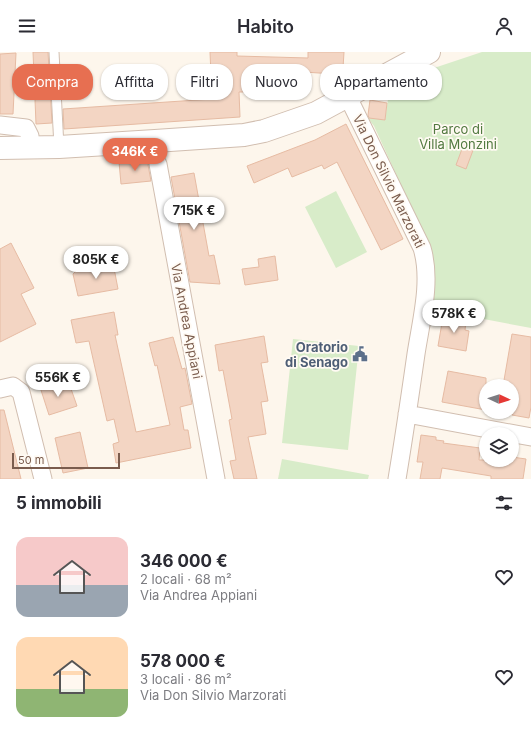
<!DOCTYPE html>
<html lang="it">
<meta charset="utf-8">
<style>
:root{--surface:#fff;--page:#f2f2f3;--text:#2b2b33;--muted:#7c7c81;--accent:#e76f51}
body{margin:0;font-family:Inter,sans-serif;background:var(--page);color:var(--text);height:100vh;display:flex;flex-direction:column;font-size:15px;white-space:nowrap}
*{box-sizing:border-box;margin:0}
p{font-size:13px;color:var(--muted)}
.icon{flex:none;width:22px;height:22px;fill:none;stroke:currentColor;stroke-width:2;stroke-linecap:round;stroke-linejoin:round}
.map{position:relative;height:427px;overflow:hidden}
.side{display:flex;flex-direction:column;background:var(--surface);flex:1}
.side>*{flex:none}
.banner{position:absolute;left:12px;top:12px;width:507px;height:36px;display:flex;gap:8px}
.needle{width:26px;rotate:94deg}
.fabs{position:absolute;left:479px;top:327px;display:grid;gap:8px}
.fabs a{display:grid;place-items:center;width:40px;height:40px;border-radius:50%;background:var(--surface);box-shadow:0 1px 3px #0004;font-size:20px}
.scale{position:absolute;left:12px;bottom:10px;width:108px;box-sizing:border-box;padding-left:4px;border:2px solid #7a5c4d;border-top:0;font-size:11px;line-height:14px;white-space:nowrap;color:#7a5c4d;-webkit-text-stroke:3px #fffaf3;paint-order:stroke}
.price{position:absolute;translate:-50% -34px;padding:0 9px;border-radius:14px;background:#fff;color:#222;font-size:13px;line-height:26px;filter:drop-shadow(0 1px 2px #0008)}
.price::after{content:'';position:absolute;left:50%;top:24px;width:12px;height:9px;margin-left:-6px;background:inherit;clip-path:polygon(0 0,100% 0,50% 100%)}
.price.on{background:var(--accent);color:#fff}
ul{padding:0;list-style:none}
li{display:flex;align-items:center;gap:12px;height:100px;padding:0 16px}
li span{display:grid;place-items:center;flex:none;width:112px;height:80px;border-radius:12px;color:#555}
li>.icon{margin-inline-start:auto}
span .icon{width:48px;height:48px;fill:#fffc;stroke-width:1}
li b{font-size:17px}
h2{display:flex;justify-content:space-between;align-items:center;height:48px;padding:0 16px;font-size:17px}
.pill{padding:0 14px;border-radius:16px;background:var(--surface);box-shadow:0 1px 3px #0004;font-size:14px;line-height:36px}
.pill.on{background:var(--accent);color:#fff}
header{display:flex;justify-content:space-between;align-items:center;height:52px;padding:0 16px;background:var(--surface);font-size:18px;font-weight:600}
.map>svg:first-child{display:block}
.green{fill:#d8ecc9}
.building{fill:#f3d5c3;stroke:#e6bba3}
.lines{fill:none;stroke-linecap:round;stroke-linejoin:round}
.service-casing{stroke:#d1beb0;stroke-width:11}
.minor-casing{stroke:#d1beb0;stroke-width:19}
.tertiary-casing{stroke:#d1beb0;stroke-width:24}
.service{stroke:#fff;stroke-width:9}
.minor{stroke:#fff;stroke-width:17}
.tertiary{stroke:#fff;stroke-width:22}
.labels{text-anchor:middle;stroke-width:3.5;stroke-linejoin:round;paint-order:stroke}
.park-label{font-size:13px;fill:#537a41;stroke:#fffaf3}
.street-label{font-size:13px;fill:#7a5c4d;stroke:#fffaf3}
.service-label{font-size:13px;font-weight:bold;fill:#4e5e75;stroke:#fffaf3;text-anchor:end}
</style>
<header><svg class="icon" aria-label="menu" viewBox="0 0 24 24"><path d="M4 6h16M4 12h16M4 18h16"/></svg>Habito<svg class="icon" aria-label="person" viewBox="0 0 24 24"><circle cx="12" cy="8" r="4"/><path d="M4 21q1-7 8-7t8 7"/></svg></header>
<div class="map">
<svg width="531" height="427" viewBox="0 0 531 427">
<rect width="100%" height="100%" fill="#fdf6ec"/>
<!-- green -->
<path class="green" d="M482,0H531V276L431,257L428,192L374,74L367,65L385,68L388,47L383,33Z
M336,139L367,200L336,216L305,155Z
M293,287L359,294L348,398L282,391Z
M282,407L369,423L368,427H278Z"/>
<!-- building -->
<path class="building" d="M33,0H48L52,71L36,72Z
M210,0H237V4L308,6V0H344L343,16H334V22L289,19V25L264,24V40H239L240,65L64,77L63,57L212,47Z
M16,1L13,62H0V2Z
M370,48L387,51L385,68L369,66L368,63Z
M346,72L403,187L381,198L337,110L324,117L322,113L292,125L288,116L254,131L247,114L315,88Z
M465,89L475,93L466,117L456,113Z
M150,107L148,113L151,129L121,132L119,110Z
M194,121L209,204L214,203L220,232L190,230L171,125Z
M11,191L34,236L21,242L36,272L0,290V197Z
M275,204L278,228L245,233L242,217L259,215L258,207Z
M113,211L118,237L78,244L73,222L77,218Z
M114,260L118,283H115L136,380L170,373L157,313L155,314L149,291L173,285L182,317L185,316L192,352L180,355L184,378H188L191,396L116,411L113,392L119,390L114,367L107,369L89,289L76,291L71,268Z
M443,265L466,269L465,278L469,279L466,299L438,294Z
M512,282L531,285V355L529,366L512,363V334H503Z
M264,284L268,310L261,311L268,349L261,350L266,382L248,385L257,427H234L230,409L236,408L229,368L232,367L223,318L219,319L215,293Z
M448,319L486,326V358L442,350Z
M55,329L58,338L70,334L77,354L49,363L40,335Z
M0,358H4L21,427H0Z
M80,380L88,416L63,421L55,386Z
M421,383L436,385V388L444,389L443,391L480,396L479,408H512V405L526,407L523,427H491V424L442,416L440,427H420L423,410H417Z"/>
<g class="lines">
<!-- service casing -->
<g class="service-casing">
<path id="service" d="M54,0L59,95"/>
</g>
<!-- minor casing -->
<g class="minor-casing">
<path id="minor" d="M348,45L422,196C432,229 421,269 416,302C410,344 404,385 397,427
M0,73L26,76L30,84L31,96
M158,112L216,427
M0,337L13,334L21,340L43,427
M407,362L531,385"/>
</g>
<!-- tertiary casing -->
<g class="tertiary-casing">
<path id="tertiary" d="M0,96L59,95L155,89L244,83L264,79L316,61L429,0"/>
</g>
<!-- service -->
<use href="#service" class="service"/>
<!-- minor -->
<use href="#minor" class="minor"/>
<!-- tertiary -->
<use href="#tertiary" class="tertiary"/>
</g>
<!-- icons -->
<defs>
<g id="civic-bare" transform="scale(1.2)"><path d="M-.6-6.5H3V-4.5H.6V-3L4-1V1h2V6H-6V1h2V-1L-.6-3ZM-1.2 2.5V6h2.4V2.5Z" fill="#5c6f8a" stroke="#fffaf3" stroke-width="2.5" paint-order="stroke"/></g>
</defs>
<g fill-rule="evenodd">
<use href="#civic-bare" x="360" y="302"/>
</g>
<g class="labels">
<!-- park labels -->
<g class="park-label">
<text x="458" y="82">Parco di<tspan x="458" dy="15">Villa Monzini</tspan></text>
</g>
<!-- street labels -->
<g class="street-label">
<text transform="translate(389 129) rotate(64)" y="5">Via Don Silvio Marzorati</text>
<text transform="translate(187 269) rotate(79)" y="5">Via Andrea Appiani</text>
</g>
<!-- service labels -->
<g class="service-label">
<text x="348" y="300">Oratorio<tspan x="348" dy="15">di Senago</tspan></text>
</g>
</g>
</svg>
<div class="fabs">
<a><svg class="needle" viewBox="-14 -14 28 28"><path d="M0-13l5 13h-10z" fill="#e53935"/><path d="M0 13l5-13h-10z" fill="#7c7c81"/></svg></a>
<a><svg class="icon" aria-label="layers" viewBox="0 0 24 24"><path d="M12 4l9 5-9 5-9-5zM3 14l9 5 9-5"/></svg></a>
</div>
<div class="scale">50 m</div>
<b class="price on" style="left:135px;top:120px">346K €</b>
<b class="price" style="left:194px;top:179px">715K €</b>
<b class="price" style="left:96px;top:228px">805K €</b>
<b class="price" style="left:454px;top:282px">578K €</b>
<b class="price" style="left:58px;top:346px">556K €</b>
<div class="banner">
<a class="pill on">Compra</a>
<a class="pill">Affitta</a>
<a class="pill">Filtri</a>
<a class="pill">Nuovo</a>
<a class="pill">Appartamento</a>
</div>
</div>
<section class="side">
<h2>5 immobili<svg class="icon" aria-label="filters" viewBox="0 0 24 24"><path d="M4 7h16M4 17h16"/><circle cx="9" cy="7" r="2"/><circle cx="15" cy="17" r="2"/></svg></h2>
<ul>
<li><span style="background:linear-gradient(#f6c9c9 60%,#9aa5b1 0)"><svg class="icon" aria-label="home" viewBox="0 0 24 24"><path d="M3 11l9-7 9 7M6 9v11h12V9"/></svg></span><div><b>346 000 €</b><p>2 locali · 68 m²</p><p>Via Andrea Appiani</p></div><svg class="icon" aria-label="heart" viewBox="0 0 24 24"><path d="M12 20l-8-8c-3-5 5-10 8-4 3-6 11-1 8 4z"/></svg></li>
<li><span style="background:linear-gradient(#ffd9b3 65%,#8fb573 0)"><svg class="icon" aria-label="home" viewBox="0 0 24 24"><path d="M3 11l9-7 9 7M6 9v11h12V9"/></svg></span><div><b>578 000 €</b><p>3 locali · 86 m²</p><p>Via Don Silvio Marzorati</p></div><svg class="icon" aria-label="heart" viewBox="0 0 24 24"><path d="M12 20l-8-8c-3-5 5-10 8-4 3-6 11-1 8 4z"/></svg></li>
</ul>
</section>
